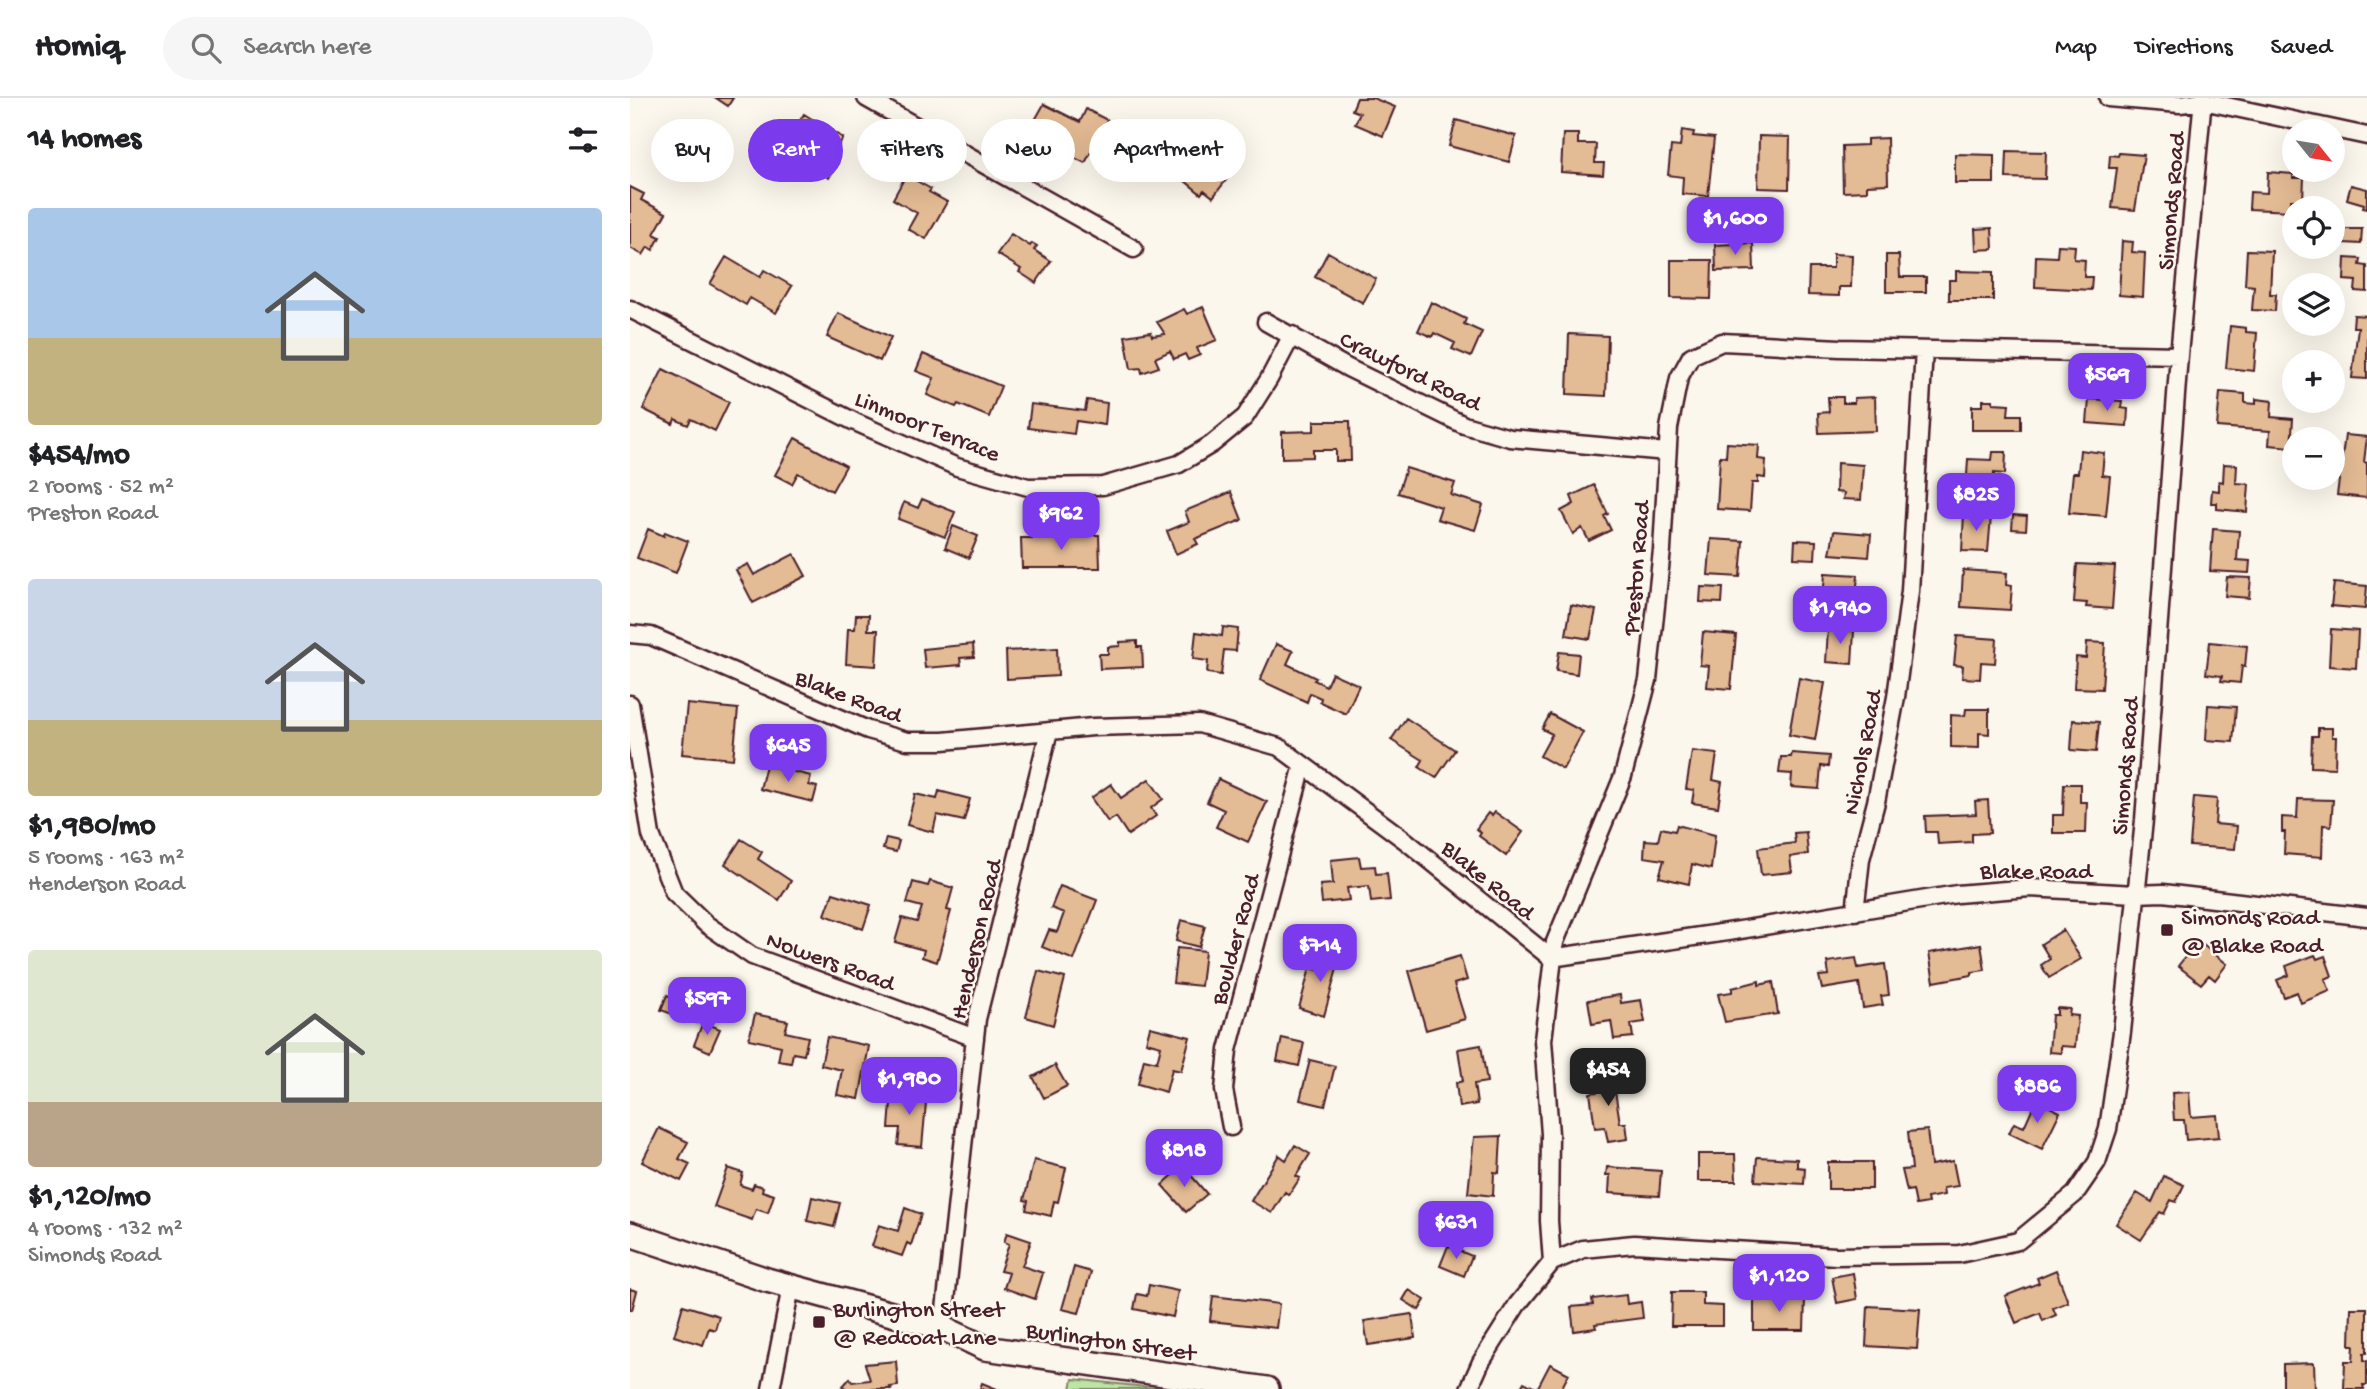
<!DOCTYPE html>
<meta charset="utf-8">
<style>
:root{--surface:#fff;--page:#f6f6f6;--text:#202124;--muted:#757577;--line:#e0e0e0;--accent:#7c3aed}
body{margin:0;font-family:"Gochi Hand",sans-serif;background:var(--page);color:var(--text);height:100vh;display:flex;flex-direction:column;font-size:26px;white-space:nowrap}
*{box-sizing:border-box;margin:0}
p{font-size:23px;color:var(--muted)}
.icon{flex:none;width:38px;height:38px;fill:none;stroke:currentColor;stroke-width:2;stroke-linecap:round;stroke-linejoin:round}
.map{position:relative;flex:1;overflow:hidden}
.panel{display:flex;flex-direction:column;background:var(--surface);width:630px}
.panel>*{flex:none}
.hud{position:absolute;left:21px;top:21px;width:665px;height:63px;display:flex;gap:14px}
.needle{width:46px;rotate:120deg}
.tools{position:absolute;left:1652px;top:21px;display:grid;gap:14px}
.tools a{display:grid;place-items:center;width:63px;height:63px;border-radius:50%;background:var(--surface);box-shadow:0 7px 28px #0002;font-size:35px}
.price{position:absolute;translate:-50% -60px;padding:0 16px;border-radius:14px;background:var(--accent);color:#fff;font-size:23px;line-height:46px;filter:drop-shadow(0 2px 4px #0008)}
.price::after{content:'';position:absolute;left:50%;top:42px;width:21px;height:16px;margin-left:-10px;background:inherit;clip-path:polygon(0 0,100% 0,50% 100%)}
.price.active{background:#222;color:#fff}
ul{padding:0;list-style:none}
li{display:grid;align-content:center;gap:14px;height:371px;padding:0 28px}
li span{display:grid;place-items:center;height:217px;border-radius:7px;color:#555}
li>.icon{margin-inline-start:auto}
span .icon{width:126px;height:126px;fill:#fffc;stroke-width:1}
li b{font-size:30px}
h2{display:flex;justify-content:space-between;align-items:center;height:84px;padding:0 28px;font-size:30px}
.chip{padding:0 24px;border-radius:32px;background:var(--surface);box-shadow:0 7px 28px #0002;font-size:24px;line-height:63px}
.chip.active{background:var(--accent);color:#fff}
header{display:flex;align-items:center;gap:42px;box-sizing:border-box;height:98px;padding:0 35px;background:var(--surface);border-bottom:2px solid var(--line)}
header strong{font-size:33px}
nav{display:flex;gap:38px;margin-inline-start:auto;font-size:24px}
.search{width:490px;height:63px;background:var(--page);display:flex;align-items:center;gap:18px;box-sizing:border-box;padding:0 24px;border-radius:38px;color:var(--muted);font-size:26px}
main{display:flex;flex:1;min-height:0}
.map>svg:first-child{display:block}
.park{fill:#bae5a2;stroke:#828266;stroke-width:2}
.building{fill:#e3bb94;stroke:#4a1f2b;stroke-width:2}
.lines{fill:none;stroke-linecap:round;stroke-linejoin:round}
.minor-casing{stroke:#4a1f2b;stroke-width:21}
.secondary-casing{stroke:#4a1f2b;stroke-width:28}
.minor{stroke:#fbf7ec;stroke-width:16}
.secondary{stroke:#fbf7ec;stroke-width:23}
.poi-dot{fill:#4a1f2b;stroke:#fbf7ec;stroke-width:2.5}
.labels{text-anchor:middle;stroke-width:5;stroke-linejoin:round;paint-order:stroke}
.street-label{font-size:24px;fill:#4a1f2b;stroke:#fbf7ec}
.poi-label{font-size:24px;fill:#4a1f2b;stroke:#fbf7ec;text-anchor:start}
</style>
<header>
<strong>Homiq</strong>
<div class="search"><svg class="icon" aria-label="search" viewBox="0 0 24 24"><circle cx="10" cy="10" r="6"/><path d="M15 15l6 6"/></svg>Search here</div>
<nav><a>Map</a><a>Directions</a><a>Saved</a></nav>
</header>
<main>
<section class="panel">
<h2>14 homes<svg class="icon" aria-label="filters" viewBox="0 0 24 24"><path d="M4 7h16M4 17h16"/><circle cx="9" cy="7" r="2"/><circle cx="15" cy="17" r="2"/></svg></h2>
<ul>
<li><span style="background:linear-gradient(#a9c7e8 60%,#c2b280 0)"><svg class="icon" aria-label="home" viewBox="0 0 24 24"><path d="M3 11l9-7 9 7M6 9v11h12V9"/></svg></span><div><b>$454/mo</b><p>2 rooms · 52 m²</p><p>Preston Road</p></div></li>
<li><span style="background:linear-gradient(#c9d6e8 65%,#c2b280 0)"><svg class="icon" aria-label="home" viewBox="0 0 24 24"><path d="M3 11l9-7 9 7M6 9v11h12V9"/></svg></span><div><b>$1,980/mo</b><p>5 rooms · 163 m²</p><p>Henderson Road</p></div></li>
<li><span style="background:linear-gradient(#dfe7d0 70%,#b9a48a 0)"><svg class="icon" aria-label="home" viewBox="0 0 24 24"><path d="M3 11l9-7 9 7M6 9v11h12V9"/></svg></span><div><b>$1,120/mo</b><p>4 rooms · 132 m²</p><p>Simonds Road</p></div></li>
</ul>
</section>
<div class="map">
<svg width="1737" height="1291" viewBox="0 0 1737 1291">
<rect width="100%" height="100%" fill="#fbf7ec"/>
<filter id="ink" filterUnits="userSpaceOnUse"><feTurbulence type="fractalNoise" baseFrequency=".0143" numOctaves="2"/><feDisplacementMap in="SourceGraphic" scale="14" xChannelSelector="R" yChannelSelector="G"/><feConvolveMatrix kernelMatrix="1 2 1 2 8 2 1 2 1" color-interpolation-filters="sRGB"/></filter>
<g filter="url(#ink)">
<!-- park -->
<path class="park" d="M443,1281L533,1291H441Z"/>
<!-- building -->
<path class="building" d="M86,0H103L98,8Z
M727,0H743L765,9L753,38L725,26L730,15L722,12Z
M414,6L450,24L456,11L477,22L471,34L480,39L470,58L461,54L455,65L432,54L435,49L400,31Z
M174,16L213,40L201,60L208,65L199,80L172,64L180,51L160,39Z
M826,22L886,38L879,64L819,48Z
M1052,32L1064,34L1063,38L1084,40L1078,98L1052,96L1053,79L1038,77L1041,48L1050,49Z
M933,36H948V46H966L965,65H974L973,77L931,74Z
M1129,38L1160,39L1159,91L1128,90Z
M542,40L566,60L575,49L595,66L592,71L600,77L583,99L574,92L571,96L526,59Z
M1257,40L1258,86L1237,87V93L1213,94L1212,48L1237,47V41Z
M1377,53L1416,54L1415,81L1376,80Z
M1489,55L1514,57L1505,112L1482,110L1487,70H1479L1480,57L1488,58Z
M1325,56L1364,57V85H1325Z
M1638,74L1663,76V80H1674L1673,102H1661V113L1619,111L1620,94L1637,95Z
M276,77L301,91L299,94L317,104L296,141L278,131L287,115L263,101Z
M1721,87L1737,91V111L1733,110L1734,106L1717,101Z
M0,89L14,96L11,102L36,115L24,136L30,139L23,152L18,149L13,157L0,150Z
M1362,130L1363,151L1346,152L1345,131Z
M1715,131H1732L1731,146L1714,145Z
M381,136L400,148L402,145L407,148L404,152L421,163L406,185L389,174L391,171L367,156Z
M1492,143L1503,144L1502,154L1515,155L1513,199L1489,197Z
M1123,145L1124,172L1086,173L1085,147Z
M1428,147L1445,148L1444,161L1455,162L1454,179H1462L1461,192L1405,189L1406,158L1427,159Z
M1617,152L1642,153L1640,196H1646L1645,213L1622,212L1624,188L1615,187Z
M698,154L746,181L733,205L685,179Z
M1203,156L1222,157L1221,189H1209V198L1178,197L1179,170H1203Z
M1256,157H1269L1270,179H1296V194H1256Z
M96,159L130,179L134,172L162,188L146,215L120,200L116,207L80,186Z
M1715,160L1731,161L1730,167L1737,168V194L1725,193L1726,183L1714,182Z
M1041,162H1082L1081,201L1041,200Z
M1326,173L1363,174V202H1319V182H1326Z
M801,204L836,221L834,226L852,234L841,259L822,251L825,245L804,235L802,239L788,233Z
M573,209L587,242L567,250L570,257L558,262L555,256L544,261L540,253L525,260L529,269L512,275L511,270L501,271L495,238L521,234L522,238L535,236L527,224L554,211L557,216Z
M208,215L261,239L250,263L197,239Z
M1724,217L1737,218V281L1722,280L1728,229H1723Z
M1600,228L1616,230V234L1627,235L1624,273L1596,270Z
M939,236L978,238L976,298L937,296Z
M293,256L371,288L359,319L328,306L326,309L297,297L304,280L286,273Z
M33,271L99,304L85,333L61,321L58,327L45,321L43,326L13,311Z
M1590,294L1615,296V305L1626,306V301L1642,303L1641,319L1663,321L1661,349L1639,347L1640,333L1587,329Z
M1198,299H1213V305H1224V300L1245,299L1246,333L1189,335L1188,315L1199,314Z
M1459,301L1492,303L1491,310L1498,311L1497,328L1457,325Z
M457,302L477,305L475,327L446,323L444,336L398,330L401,306L455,313Z
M1353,302H1363V305L1379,306L1378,317H1391V332H1342V308H1353Z
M684,323H720L721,363H706V352H683V359L652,360V334L684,333Z
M1715,337L1737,339L1734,364L1737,365V400L1707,397Z
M165,340L216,368L202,393L168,375L162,386L145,377Z
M1097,345L1129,347L1128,361L1136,362L1135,380L1128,379V385H1122L1120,413L1087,411L1090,358L1096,359Z
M1450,352L1474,355L1472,377L1480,378L1476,418L1439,415L1443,375H1448Z
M1363,354H1376L1375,376L1364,375L1363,396L1336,394L1338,361L1362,362Z
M1207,365L1233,367L1231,402L1213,401L1214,395L1206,394Z
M1594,366L1607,367L1606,385L1619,386L1617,414L1587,411V405H1581L1582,392L1589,393V383L1593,384Z
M776,370L825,385L821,397L853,407L845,432L807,421L811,409L768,395Z
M964,387L978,416L974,418L981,432L959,443L952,430L943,436L931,413L944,406L941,398Z
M601,394L612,422L565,441L568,446L546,456L537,433L559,424L555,413Z
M292,401L325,414L315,439L268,421L274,404L288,410Z
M1334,416L1361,418L1358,454L1332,453Z
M1383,417L1397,418L1396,432L1382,431Z
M323,428L348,438L339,460L315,450Z
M18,431L34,438L35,434L58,443L46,475L7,460Z
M1583,431L1609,433L1607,462L1620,463L1619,475L1580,473Z
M1204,433L1241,436L1239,459L1200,456Z
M443,437H469L470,470H392L391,440H443Z
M1081,441L1113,443L1110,479L1078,477Z
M1165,442L1186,443L1185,461L1164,460Z
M164,456L176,478L123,505L106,472L118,466L124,477Z
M1447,466L1485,468L1482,511L1456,509L1457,505L1444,504Z
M1333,472L1377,475L1376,487L1382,488L1380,512L1331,509Z
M1195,475L1228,477L1224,520L1192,517Z
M1597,479L1621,480L1619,500L1595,498Z
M1704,485L1737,488L1735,511L1701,508Z
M1071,489L1093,490L1092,505L1070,504Z
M941,507L966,512L960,541L936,537Z
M226,517H239L238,532H248L246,568L216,566L218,531H225Z
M593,529L608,531L606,553L594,552L591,577L577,575L578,563L563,561L566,534L592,538Z
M1198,531L1224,533L1222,566L1196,564Z
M1701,531L1728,533L1726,570L1699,568Z
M1073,534L1106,537L1101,591L1077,589L1079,568L1070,567Z
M1327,538L1367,541L1365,565L1351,564L1350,581L1332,580L1333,568L1324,567Z
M507,543V549H512L513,569L470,571L469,556H478V549L490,548V544Z
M1457,544L1475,545L1472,591L1444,590L1446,559L1456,560Z
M1580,544L1617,548L1615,569L1612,568L1610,585L1591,583L1592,578L1576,576Z
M343,546L344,559L330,560L331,567L295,570L293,551Z
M646,546L663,553L657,566L686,580L684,582L696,588L702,575L729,587L716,616L690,604L691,600L680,595L677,604L630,582Z
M427,550L428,578L377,581L376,553Z
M929,554L949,556L947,576L926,573Z
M1169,580L1195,585L1185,642L1159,637Z
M57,606L108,611L103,661L52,656Z
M1578,607L1606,609L1603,644L1576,642Z
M1336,611H1359V636L1349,635V650L1321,649V617L1335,618Z
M920,616L953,634L933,671L910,658L922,636L912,631Z
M776,620L825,652L806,680L789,669L793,662L761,642Z
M1443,622L1469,624L1466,654L1441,652Z
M1688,630H1702V639H1706L1705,670L1681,669L1682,638H1688Z
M1062,653L1087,656L1083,682L1092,684L1088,709L1062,705L1064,692L1056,691Z
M1162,655L1199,658L1198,669L1191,668L1189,691L1161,689L1162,676L1149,675L1151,659H1161Z
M136,667L181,678L179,687L187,689L183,704L130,691Z
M519,681L533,701L521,710L526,718L498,737L486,719L478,724L461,700L481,686L491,700Z
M588,681L637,704L618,744L586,729L594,712L577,704Z
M1434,686H1450V704H1457L1456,735H1423V717H1433Z
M309,693L340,701L334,723L307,717L303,734L277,727L285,696L307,701Z
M1564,699L1587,701L1585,726L1607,728L1605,751L1560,748Z
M1668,701L1703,702L1701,728L1693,727L1692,759L1654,756L1655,734H1652V719L1667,720Z
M1358,702L1360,735L1342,736V744L1308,746L1307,734H1296L1295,718L1346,716L1345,703Z
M865,714L893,734L876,758L849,738L851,735L846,731L858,715L862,718Z
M1047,727L1085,737L1081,771L1062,766L1059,786L1029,779L1034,762L1014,759L1015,742L1028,743L1031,730L1045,733Z
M1176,734L1178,756L1160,759L1162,774L1131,777L1128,750L1165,745L1164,735Z
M256,740L269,743L266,754L253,751Z
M111,741L132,754L128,761L161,783L149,802L95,766Z
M729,759L731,769L745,768L746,776L757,775L760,802L741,804L739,788L717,790L719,802L692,805L690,787L703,786L701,762Z
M300,783L323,790L317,812L321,813L307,864L292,859L294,852L265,844L272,820L287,824L292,809L277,805L283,784L298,788Z
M430,788L467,802L444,862L412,849L419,832L427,834L434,815L421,810Z
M203,795L241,807L233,831L195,817Z
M551,822L575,828L569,849L546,843Z
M1433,832L1451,861L1419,880L1411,867L1420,861L1411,846Z
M1568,843L1597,866L1585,882L1579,877L1571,886L1548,868Z
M1351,846L1355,872L1342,874V877L1304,884L1299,855Z
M547,850L575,853L571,888L543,885Z
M694,851L711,856L694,918L669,910L680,870L688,872Z
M1685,857L1687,861L1695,858L1702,878L1695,881L1700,893L1671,905L1667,894L1654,899L1647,882L1659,877L1656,868Z
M830,858L837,882L824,886L835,921L796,932L779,873Z
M1226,860L1228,870L1255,866L1259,897L1251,898L1253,907L1233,910L1229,885L1192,891L1189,878L1199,877L1197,864Z
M408,873L435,880L423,927L396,919Z
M1129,883V887L1143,884L1148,916L1095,924L1088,896L1102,894V890Z
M54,884L80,894L67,925L31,912L37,897L48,901Z
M990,897L991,905L1011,902L1015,924L1001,926L1003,939L984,941L981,923L962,926L958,902Z
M1427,910L1440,911L1439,917L1448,918L1445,949L1431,948V955L1419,954L1422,917H1427Z
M125,916L158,923L155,934L178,939L174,957L163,955L161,965L148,963L151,948L119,941Z
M73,924L90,931L80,954L64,947Z
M520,929L560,939L551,973L542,971L536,994L508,986L514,961L527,964L531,948L516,944Z
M197,939L239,948L229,1001L207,997L212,972L191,967Z
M652,940L674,945L669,968L647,963Z
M851,947L857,984L844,986L847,1006L829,1009L826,985L833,983L828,951Z
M680,962L705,968L695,1008L670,1002Z
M425,967L437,988L414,1000L403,979Z
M986,976L988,993H985L990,1025H996L998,1041L978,1044L975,1029L965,1030L960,995L967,994L965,979Z
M268,992L297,994L292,1049L268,1047L270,1030H259L261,1005H267Z
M1559,994L1561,1019L1587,1017L1589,1039L1556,1042L1554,1022H1544L1542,995Z
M1406,1002L1430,1014L1412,1051L1379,1035L1384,1025L1394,1029Z
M29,1030L58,1044L49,1061L60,1066L51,1083L12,1064Z
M1297,1032L1301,1067L1323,1063L1328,1088L1313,1090L1314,1097L1297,1100L1298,1105L1286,1107L1283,1092L1277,1093L1272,1072L1282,1071L1278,1034Z
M871,1038L869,1075L864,1074L863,1098L838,1095L844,1039Z
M665,1047L680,1056L666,1078L670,1080L659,1097L655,1094L642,1115L621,1103L649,1057L656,1062Z
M1068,1056H1105L1106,1083H1068Z
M1127,1059L1167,1061V1069L1175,1070L1174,1086L1125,1083Z
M404,1062L436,1070L428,1104L424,1103L421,1118L396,1112L398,1103L394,1102Z
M1198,1064H1242V1091H1198Z
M553,1068L577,1096L556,1114L532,1087Z
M977,1069L1031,1073L1029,1098L979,1095L980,1077H976Z
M98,1070L113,1075L110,1087L122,1091L124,1086L133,1089L132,1093L144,1097L138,1115L126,1111L122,1122L84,1109Z
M1534,1078L1554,1087L1546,1104L1541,1102L1534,1116L1530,1114L1511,1142L1486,1126L1507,1095L1522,1104Z
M182,1099L210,1105L204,1129L177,1123Z
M275,1110L291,1116L281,1147L277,1145L272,1158L242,1148L249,1127L268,1133Z
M377,1135L401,1143L392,1168L413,1175L405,1201L374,1190L379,1175L370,1173L379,1146L374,1144Z
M818,1148L842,1158L834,1178L810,1168Z
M444,1169L461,1174L449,1215L432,1211Z
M1426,1172L1438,1204L1423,1210L1426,1217L1413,1223L1410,1215L1386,1225L1375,1198L1409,1185L1407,1180Z
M1223,1175L1227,1201L1207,1205L1202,1179Z
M519,1187L548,1193L543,1219L504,1211L507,1196L517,1198Z
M0,1191L7,1193L2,1212H0Z
M779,1192L795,1202L789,1212L773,1202Z
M1042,1194H1073V1207L1093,1208V1228H1041Z
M996,1197L997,1206L1011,1204L1013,1220L965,1226L966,1230L944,1233L941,1209L963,1207L962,1201Z
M583,1198L649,1206L646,1230L580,1223Z
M1124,1200L1175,1201L1174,1232H1124Z
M53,1207L89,1218L85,1232L79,1230L73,1247L44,1238Z
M1238,1208L1290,1211L1287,1251L1236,1248Z
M1721,1210H1737V1255H1734V1263H1737V1287H1733L1734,1291H1714L1715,1263H1723L1724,1247H1720Z
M782,1216L785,1240L738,1247L734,1223Z
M266,1263L268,1288L260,1289L261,1291H216L213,1288L220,1280L222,1284L240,1282L235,1266Z
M1684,1265L1685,1291H1653V1266Z
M920,1266L939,1276L931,1291H890L894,1284L907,1291Z
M352,1285L367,1291H350Z"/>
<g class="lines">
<!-- minor casing -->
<g class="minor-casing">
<path id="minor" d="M236,0L504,151
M1478,0L1550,6L1573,3L1737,38
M0,211L225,324L327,369L398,389L473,388L549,366L582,346L615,319L639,281L662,237
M636,224L718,270L834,327L880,340L1037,354
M0,536L21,538L238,632L277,643H313L463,629L569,626L649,649L776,743L921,860L1104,833L1327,796L1400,790L1505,796L1533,795L1737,819
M0,606L21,737L44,795L76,826L122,858L345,940
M1225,814L1231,761L1246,704L1266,599L1280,493L1294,252
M601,1029L594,992L598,952L673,667
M922,1164L919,1123L920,1036L913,942L925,844L993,678L1018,582L1032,452L1039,330L1049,280L1061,258L1092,244L1210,250L1549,257
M313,1230L347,921L419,633
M141,1291L161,1189
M839,1291L851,1264L887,1207L922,1164L953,1151L1004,1146L1206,1158L1329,1156L1388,1143L1445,1096L1467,1064L1478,1031L1492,934L1514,722L1549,257L1573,0"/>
</g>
<!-- secondary casing -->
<g class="secondary-casing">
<path id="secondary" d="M0,1136L137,1182L313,1230L355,1250L637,1291"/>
</g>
<!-- minor -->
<use href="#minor" class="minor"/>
<!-- secondary -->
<use href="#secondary" class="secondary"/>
</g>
</g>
<!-- markers -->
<g class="poi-dot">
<rect x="1530" y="825" width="14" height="14" rx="3.5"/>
<rect x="182" y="1217" width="14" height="14" rx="3.5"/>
</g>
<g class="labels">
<!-- street labels -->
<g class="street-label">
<text transform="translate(1540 103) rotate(-85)" y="8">Simonds Road</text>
<text transform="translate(781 272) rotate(26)" y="8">Crawford Road</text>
<text transform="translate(298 327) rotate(22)" y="8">Linmoor Terrace</text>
<text transform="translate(1005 470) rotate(-85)" y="8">Preston Road</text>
<text transform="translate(219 597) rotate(21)" y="8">Blake Road</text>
<text transform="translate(1231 654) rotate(-79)" y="8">Nichols Road</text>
<text transform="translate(1494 668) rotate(-85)" y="8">Simonds Road</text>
<text x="1406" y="780">Blake Road</text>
<text transform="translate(859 781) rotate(39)" y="8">Blake Road</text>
<text transform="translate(345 841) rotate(-77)" y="8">Henderson Road</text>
<text transform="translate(604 841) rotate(-75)" y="8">Boulder Road</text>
<text transform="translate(201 862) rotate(20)" y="8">Nowers Road</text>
<text transform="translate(481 1242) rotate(8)" y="8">Burlington Street</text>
</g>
<!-- poi labels -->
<g class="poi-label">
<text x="1551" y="826">Simonds Road<tspan x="1551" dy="28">@ Blake Road</tspan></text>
<text x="203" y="1218">Burlington Street<tspan x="203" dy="28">@ Redcoat Lane</tspan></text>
</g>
</g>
</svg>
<div class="tools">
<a><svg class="needle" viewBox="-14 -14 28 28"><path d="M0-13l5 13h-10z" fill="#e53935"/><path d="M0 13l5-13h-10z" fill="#757577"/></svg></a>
<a><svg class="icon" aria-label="locate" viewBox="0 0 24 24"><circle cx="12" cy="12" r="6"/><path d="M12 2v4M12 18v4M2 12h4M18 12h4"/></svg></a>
<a><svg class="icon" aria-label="layers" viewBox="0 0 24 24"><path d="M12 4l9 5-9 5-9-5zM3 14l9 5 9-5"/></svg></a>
<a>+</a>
<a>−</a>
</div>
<b class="price" style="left:1105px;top:159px">$1,600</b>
<b class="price" style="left:1477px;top:315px">$569</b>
<b class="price" style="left:1346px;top:435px">$825</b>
<b class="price" style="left:431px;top:454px">$962</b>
<b class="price" style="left:1210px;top:548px">$1,940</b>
<b class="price" style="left:158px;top:686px">$645</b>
<b class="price" style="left:690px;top:886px">$714</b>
<b class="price" style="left:77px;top:939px">$597</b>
<b class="price active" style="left:978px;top:1010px">$454</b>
<b class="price" style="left:279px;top:1019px">$1,980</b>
<b class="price" style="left:1407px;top:1027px">$886</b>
<b class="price" style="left:554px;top:1091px">$818</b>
<b class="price" style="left:826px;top:1163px">$631</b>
<b class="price" style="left:1149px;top:1216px">$1,120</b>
<div class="hud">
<a class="chip">Buy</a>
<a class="chip active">Rent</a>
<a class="chip">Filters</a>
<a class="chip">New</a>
<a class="chip">Apartment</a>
</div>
</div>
</main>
